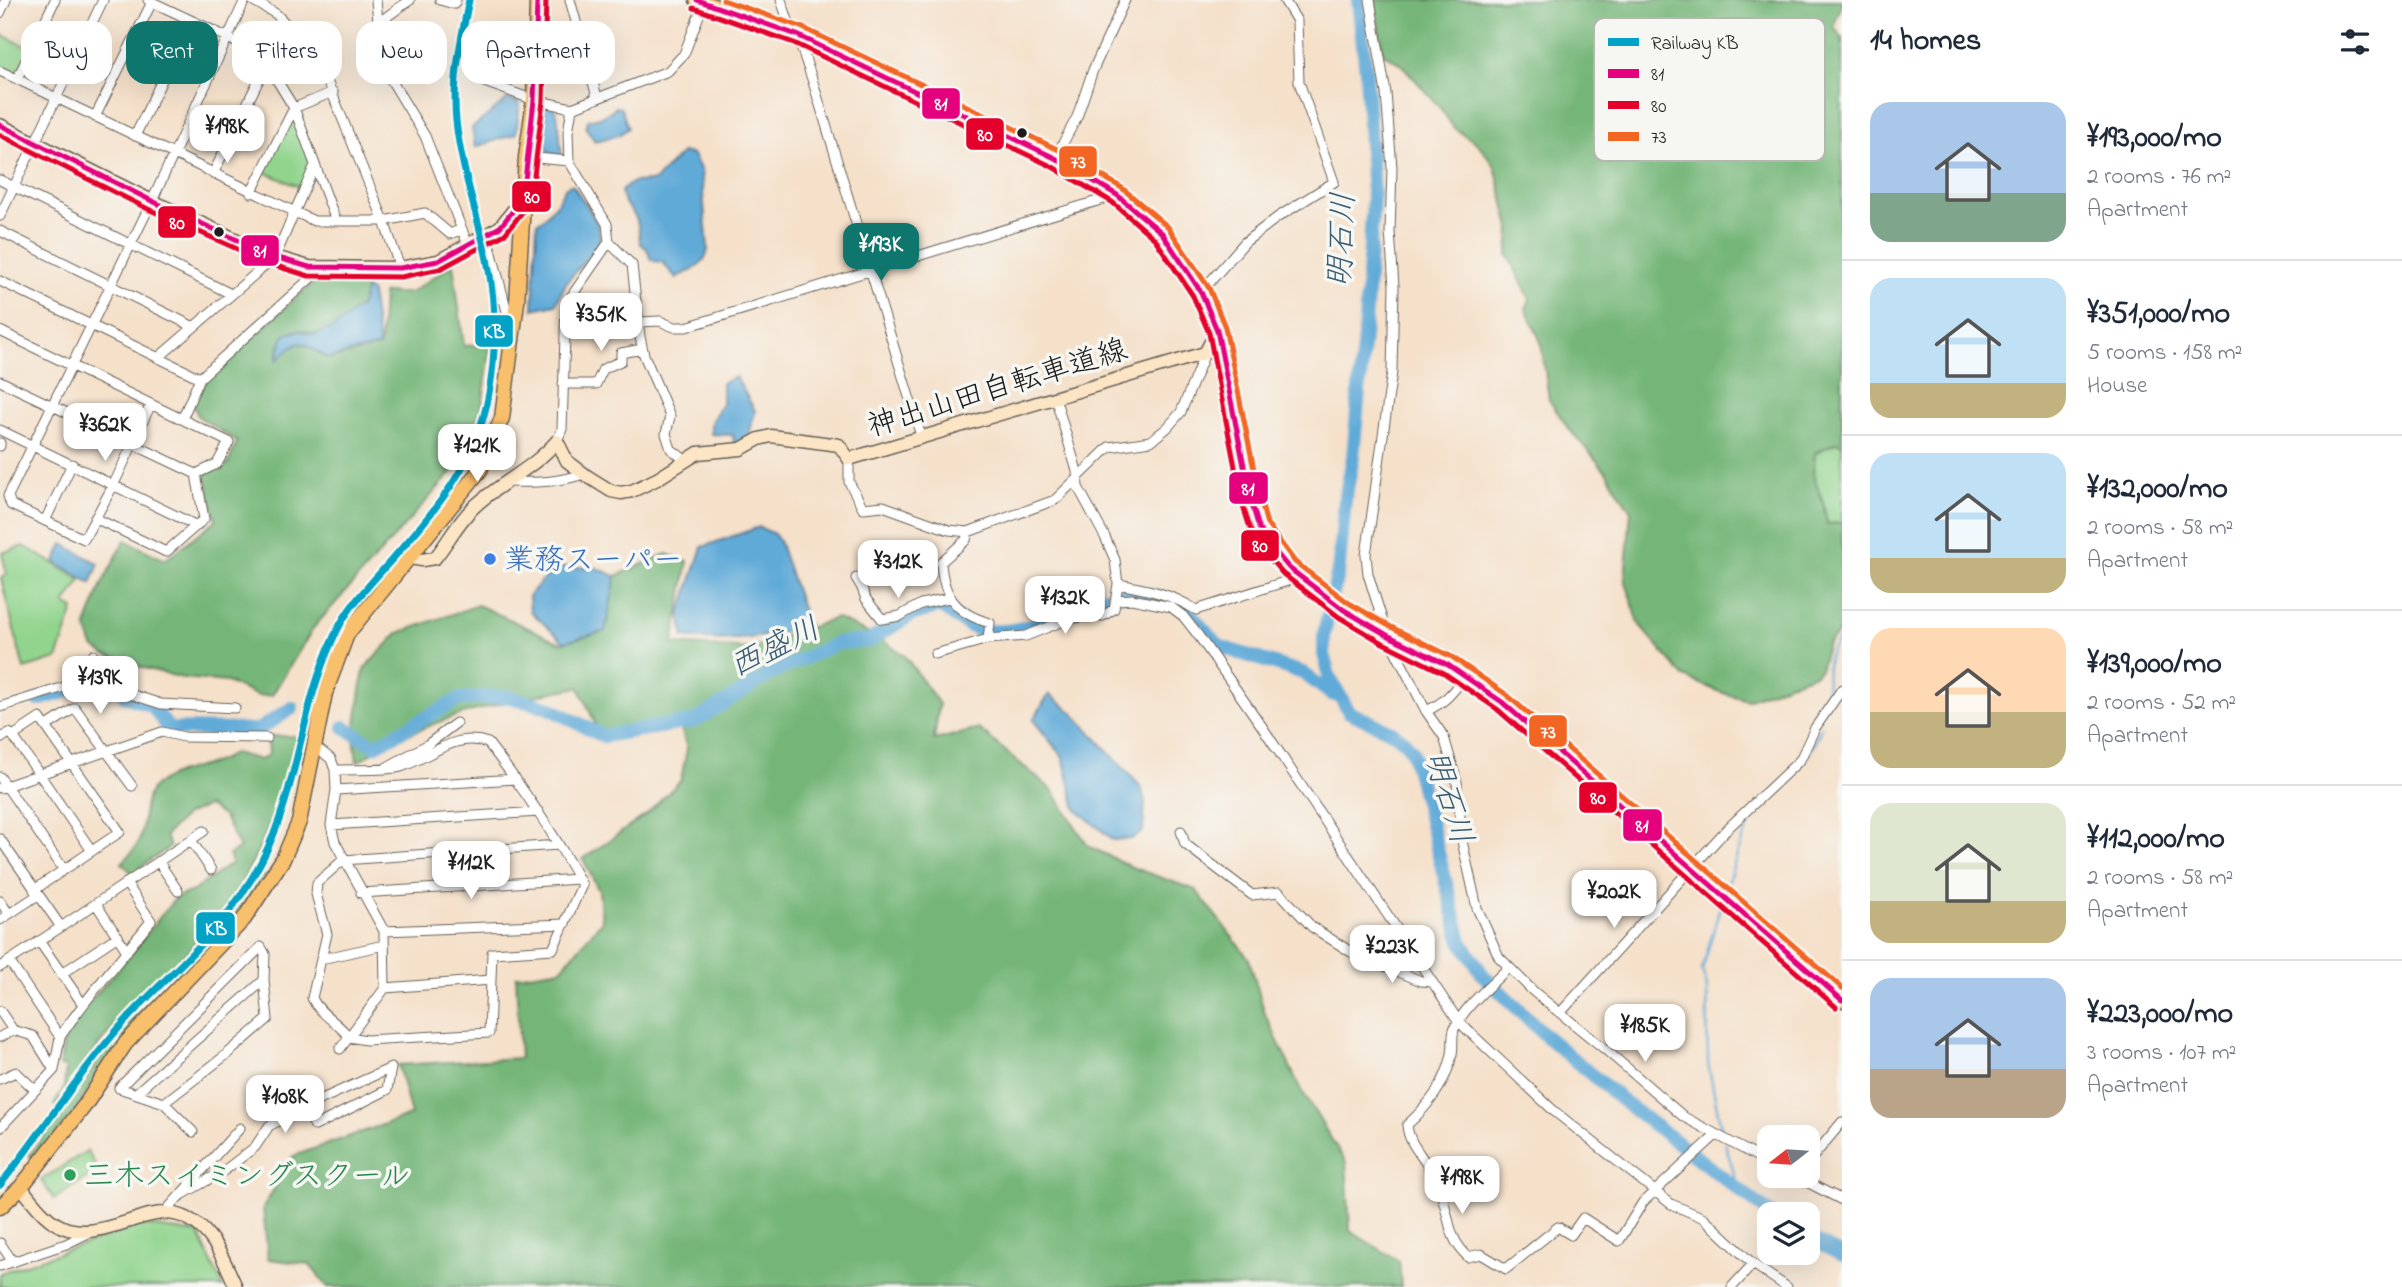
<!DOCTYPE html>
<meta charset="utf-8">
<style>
:root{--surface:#fff;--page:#f6f6f7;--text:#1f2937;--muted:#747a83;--line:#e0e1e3;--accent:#0f766e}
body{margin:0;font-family:"Indie Flower","Klee One",sans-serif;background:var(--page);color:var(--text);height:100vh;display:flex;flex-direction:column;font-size:26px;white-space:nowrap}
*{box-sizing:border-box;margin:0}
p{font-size:23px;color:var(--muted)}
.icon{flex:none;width:38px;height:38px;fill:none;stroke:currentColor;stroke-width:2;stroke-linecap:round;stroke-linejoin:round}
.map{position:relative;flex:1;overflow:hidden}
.side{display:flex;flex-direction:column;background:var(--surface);width:560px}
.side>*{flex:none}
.banner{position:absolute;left:21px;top:21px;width:665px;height:63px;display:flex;gap:14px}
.needle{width:46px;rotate:253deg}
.buttons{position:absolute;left:1757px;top:1125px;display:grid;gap:14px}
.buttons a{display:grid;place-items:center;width:63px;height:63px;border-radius:14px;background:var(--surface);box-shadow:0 7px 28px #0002;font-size:35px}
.price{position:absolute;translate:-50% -60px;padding:0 16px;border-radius:14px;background:#fff;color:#222;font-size:23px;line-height:46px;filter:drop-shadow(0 2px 4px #0008)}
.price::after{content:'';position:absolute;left:50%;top:42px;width:21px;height:16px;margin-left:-10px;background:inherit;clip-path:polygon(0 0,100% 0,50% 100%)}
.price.selected{background:var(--accent);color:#fff}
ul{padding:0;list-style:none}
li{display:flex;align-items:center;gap:21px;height:175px;padding:0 28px}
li+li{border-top:2px solid var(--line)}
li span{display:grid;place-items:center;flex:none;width:196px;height:140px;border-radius:21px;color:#555}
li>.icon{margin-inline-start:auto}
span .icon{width:84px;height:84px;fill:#fffc;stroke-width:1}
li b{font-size:30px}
h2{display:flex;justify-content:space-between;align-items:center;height:84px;padding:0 28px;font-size:30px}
.chip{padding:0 24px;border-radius:21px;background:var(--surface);box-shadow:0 7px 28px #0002;font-size:24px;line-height:63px}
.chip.selected{background:var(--accent);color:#fff}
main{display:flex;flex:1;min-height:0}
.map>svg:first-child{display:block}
.green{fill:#91d48d;stroke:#567854;stroke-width:2}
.forest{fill:#74b678;stroke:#48694a;stroke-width:2}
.water{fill:#60aad8;stroke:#3e637a;stroke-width:2}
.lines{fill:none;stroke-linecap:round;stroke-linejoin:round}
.stream{stroke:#60aad8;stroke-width:2.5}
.river{stroke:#60aad8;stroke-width:14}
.street-casing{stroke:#686159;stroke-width:11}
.secondary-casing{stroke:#686159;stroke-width:15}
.primary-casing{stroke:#686159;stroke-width:17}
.street{stroke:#fff;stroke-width:9}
.secondary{stroke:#fce5c4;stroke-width:12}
.primary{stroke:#f8bf6c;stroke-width:14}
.bus-1-casing{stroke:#f6f6f2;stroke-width:10}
.bus-2-casing{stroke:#f6f6f2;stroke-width:10}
.bus-3-casing{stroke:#f6f6f2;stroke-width:10}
.bus-1{stroke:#e5007d;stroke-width:5}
.bus-2{stroke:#e4002b;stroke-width:5}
.bus-3{stroke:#f26522;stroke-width:5}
.rail-1-casing{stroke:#f6f6f2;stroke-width:12}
.rail-1{stroke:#01a2c5;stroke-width:7}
.bus-dot{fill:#1c1c1c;stroke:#f6f6f2;stroke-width:2.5}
.shop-dot{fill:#3f7fe0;stroke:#f6f6f2;stroke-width:2.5}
.leisure-dot{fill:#2e9e5b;stroke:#f6f6f2;stroke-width:2.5}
.labels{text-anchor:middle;stroke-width:7;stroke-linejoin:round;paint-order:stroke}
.street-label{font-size:30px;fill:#1c1c1c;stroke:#f6f6f2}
.shop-label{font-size:30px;fill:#366cbe;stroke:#f6f6f2;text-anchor:start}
.leisure-label{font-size:30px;fill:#27864d;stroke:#f6f6f2;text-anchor:start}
.water-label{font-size:32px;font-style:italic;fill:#3b5c71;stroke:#f6f6f2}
.key{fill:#f6f6f2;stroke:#b5b5b2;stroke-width:2}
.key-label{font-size:19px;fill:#1c1c1c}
.line-badge{stroke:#f6f6f2;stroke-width:2.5}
.badge-label{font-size:19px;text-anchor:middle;font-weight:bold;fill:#fff}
</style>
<main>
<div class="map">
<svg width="1842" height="1287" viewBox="0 0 1842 1287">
<rect width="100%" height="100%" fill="#f6f6f2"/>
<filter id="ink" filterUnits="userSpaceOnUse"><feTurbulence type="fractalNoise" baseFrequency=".0143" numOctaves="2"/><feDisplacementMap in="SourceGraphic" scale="14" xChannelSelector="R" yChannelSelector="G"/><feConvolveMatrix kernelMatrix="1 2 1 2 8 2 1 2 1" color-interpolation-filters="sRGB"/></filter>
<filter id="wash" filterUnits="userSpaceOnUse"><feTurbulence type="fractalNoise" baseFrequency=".00686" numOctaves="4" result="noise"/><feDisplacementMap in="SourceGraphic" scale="28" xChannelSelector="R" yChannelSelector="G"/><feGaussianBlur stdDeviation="1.57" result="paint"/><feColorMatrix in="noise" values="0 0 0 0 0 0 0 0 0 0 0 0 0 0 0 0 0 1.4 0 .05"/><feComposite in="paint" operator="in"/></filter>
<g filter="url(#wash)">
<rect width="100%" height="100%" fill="#f5e0c9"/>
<!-- green -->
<path class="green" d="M0,34L32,49L17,79L0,71Z
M294,108L315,165L304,189L262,171Z
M1837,442L1842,445V523L1827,524L1823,503L1813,475L1815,453Z
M24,546L81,580L65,604L74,609L57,659L24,669L1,578L7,575L2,553Z
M87,1151L98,1170L54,1199L41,1180Z
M141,1225L198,1233L223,1287H0V1273Z"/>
<!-- forest -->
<path class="forest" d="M1374,0H1842C1842,11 1835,17 1834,27L1842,37V445L1837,442L1815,453L1813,475L1823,503L1827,524L1842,523V629L1828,643L1820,669L1815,674L1747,700L1720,692L1684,677L1639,624L1625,579L1631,511L1605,470L1568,428L1549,400L1541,342L1526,309L1530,299L1508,255L1510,228L1495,166L1478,144L1454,128L1438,105L1402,65L1383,53Z
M453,264L464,346L491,344L482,407L462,461L314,627L272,695L258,696L227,682L183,678L144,668L106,655L93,647L86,626L102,584L125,540L165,560L216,520L205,474L228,464L237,442L198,416L193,404L205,379L325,272L356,279L365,288C365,294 365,299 362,304C355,314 328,334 317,334C312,334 311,332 306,331C286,327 278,343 277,360C282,357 284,351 289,347C305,338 315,352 328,359L380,347L383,293H410Z
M666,554L688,561L673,644L750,649L836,618L882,640L905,656L939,704L934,740L979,729L1052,790L1088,846L1134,868L1196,890L1249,959L1265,1014L1300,1088L1346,1163L1350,1231L1399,1261L1401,1287H328L309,1264L268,1259L263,1208L293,1156L411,1115L398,1065L520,1058L516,976L561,969L602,921L599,891L583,859L647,814L681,780L687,749L681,728L599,732L579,687C502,701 424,719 357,762L354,738L364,669L398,633L478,605L561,643L605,631L616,576Z
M272,736H298C280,803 258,869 213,924C186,958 150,987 120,1020C96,1046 76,1076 57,1106L54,1105L64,1088L66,1067L59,1066L65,1039L84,1008L130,955L176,897L193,891L232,863L229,855L240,848L224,817L208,806L186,815L165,836L170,847L132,873L122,863C127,857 136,849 139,841C146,823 140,797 157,784C182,766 210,769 234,753L261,760L269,754L268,742Z
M258,874L266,876L239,917L127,1035L94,1079L80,1103L37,1158L29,1156L122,1029L217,933L239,908Z"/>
<!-- water -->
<path class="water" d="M508,99L520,103L516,134L475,147L472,128Z
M546,106L553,107L557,113L562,156L550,154L542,139L543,108Z
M616,107L621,108L628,128L619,135L595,141L586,128L588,120L603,116Z
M683,152L693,155L701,171L708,249C706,266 689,271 676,278L663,263L651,260L647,249L640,243C639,235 639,225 636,218C631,207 623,207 621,191L633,182L654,181Z
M570,185H573C583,202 606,226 598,245L566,283L556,304L533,309L537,223L545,217L557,203L565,188Z
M366,288L371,292L379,346L328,358C300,341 303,336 277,360L283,338L287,334L299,331L315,335L335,327L361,306Z
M736,377L755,411L748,440L734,444L733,435L711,434V422L722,404V383Z
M759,527L774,534L779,541L808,626C770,638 724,643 684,637L680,614L702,547Z
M63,544L99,564L91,583L55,562Z
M594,567L616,576L605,631L564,642L530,611L529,595L554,568Z
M1049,694L1072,712L1141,787L1145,802L1143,832L1131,839L1113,840L1076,809L1063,757L1033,720Z"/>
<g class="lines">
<!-- stream -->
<path class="stream" d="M1825,707C1831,675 1818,661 1842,635
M1725,891C1735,863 1743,828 1762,805C1786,777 1809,764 1821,727
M1721,904L1702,970L1707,987L1708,1063L1722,1133
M1725,1143L1739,1190"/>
<!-- river -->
<path class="river" d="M1358,0L1366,71L1373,198L1365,324L1353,457L1345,500L1339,566L1324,634V654L1329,676L1349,712L1392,732L1404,741L1412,751L1461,941L1483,975L1548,1038L1629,1106L1771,1214
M125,696L152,706L169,729L258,730L292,708
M38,700L91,684L106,689
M344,727L375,746L459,699L506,696L547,707L603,736L695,721L772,673L837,643L869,641L911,615L939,606C951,613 969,628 981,630C1050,642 1097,568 1174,603C1194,612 1204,634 1221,647L1303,673L1331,694L1337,695
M1808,1238L1842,1255"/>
</g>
</g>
<g filter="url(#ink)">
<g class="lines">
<!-- street casing -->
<g class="street-casing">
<path id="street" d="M148,0L229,38L265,61L294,108L336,221
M252,0L276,14L303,41L323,71L384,221L400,268
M376,0L382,65L425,136L468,245
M440,0L454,4L456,0
M570,0L597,97
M781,0L788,20L797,35L813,82L921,436
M1370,0L1386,93L1392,168L1390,232L1394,286L1392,372L1366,555L1368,574L1387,635L1426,711L1444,737L1457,782L1462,841L1477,908L1499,957L1534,992L1606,1050L1684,1117L1769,1163
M0,13L6,0
M378,23L410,0
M0,71L314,221H384L425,213L450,234L462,229
M17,79L55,0
M479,80L534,100L572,108
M95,117L152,2
M135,136L191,20
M526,157L569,161L607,224L609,242L566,304L562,429L557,441
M1055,158L1077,117L1093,70L1125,0
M569,161L568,132L572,108L668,71L684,54L705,0
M213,174L267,63
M0,180L231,294
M251,193L294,108L333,92
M0,216L103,0
M0,231L194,327
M487,234L511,327
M609,242L632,265L640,337L644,355L670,416L666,434L671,449L685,460
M0,281L200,378
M1201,292L1245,242L1278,217L1334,182L1299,82L1297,21L1284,0
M639,322L660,321L674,327H686L1117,195
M0,331L229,442L217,464L196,474L204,519L166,552L95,518
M158,358L275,257L315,165
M0,381L196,474
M563,384H596L603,369L621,361V353L642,349
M151,404L114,484L84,539L11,505L8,496L152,201L245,0
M182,419L200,378L323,267
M0,430L197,526
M0,443V446
M849,459V482L863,508L883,506L949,530L968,532L1055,500L1109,447L1151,441L1167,428L1181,412L1205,353
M511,482C537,483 559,482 584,474
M45,521L72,464
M968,532L966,540L941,562C943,597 957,614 990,623L988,639
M856,578L862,588L866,599L882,619L900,616L921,604L949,598
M1118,584C1146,589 1172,594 1196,610L1300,577
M1117,600L1132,599L1171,607L1183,616L1198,635L1263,728L1459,1022L1554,1111L1671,1204L1704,1218L1753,1264L1787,1287
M935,654L988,639L1026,636L1071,618L1103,616L1114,609L1118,584L1115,560L1105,537L1078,487L1077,471L1055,397
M93,655L87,680L161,704L235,708
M0,707L87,680
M1426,711C1445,703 1453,692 1465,676
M47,726L75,708L132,786
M13,736L40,718L120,832L34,890
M0,739L9,733L13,736L92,851
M314,750L321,751L331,759L335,770L336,790L331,825L335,842L384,931L385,988L340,1049
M387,767L427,745L456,723
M335,770C352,769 387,771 401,767C431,757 455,731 488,743C523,788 555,835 582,885L553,949L492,953L489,1033L366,1040L349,1037C339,1023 319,1014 312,998L327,934L316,894L317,883L343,860L559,845
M0,777L64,870
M0,788L162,732L184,737L267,738
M336,790L516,779
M331,825L539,812
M1181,831L1185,844L1252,895L1279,892L1312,927L1351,952L1421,981L1432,982
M0,839L61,927L0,967
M191,840L211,870
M158,861L178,891
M361,893L579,879
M0,901L9,914
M96,904L127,951
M0,920L38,895
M61,927L204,831
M384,931L565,924
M39,941L82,1003
M321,959L384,945
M1509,967C1490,986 1467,1004 1455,1027C1451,1035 1454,1045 1452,1054C1446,1084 1429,1105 1407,1125C1408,1142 1420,1153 1429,1168C1435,1178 1441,1191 1444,1203C1451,1226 1449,1238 1468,1257L1481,1254L1506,1269L1558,1227L1571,1235L1583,1218L1619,1241L1643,1202L1716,1135
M61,974L118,936
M385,988L491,980
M0,1011L13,1030
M1561,1012L1727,829L1800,760L1815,728L1842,689
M0,1037L13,1030L33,1036L54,1070
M60,1037C87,996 120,960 151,921L126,883
M0,1079L16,1072L35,1090
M136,1093L264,980L265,954L261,947L119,1088L164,1103L226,1055L268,1019L264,980
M164,1103L193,1132
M304,1107L315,1126L387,1090L391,1068
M0,1128L54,1070L60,1037L9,961
M1808,1163L1842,1122
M1795,1176L1842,1200
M180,1196L225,1170L255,1147L269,1126L304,1107L391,1068
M165,1212L240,1128
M0,1243L13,1262
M0,1266L66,1244L90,1232
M1732,1287L1753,1264"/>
</g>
<!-- secondary casing -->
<g class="secondary-casing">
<path id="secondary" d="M0,125L152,201L275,257L309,267L400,268L438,261L500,227L523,198
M410,558L422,560L435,558C448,542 459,520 475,506C501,482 533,469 557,441L567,461L587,476L611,491L621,493L632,491L657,479L698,453L741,449L759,439L771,436L839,445L849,459L1205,353L1213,338
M21,1187C33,1202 47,1223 68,1229C87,1234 102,1229 120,1224C135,1220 152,1212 167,1213C208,1216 222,1256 236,1287"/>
</g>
<!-- primary casing -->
<g class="primary-casing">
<path id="primary" d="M697,0L797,35L1055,158L1117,195L1162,233L1201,292L1217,330L1251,501L1259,528L1268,543L1289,568L1344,610L1387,635L1448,665L1502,702L1690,869L1842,1000
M0,1207L21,1187L85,1105L125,1044L244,919L283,859L299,822L325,693L347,634L480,470L502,418L517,302L526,157L534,100L537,0"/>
</g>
<!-- street -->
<use href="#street" class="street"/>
<!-- secondary -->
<use href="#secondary" class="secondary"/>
<!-- primary -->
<use href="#primary" class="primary"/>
<!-- bus-1 casing -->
<g class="bus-1-casing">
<path id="bus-1" d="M697,0L797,35L1055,158L1117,195L1162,233L1201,292L1217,330L1251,501L1259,528L1268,543L1289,568L1344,610L1387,635L1448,665L1502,702L1842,1000
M0,125L152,201L275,257L309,267L400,268L438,261L500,227L523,198
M523,198L534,100L537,0"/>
</g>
<!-- bus-2 casing -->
<g class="bus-2-casing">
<path id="bus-2" d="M694,8L794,43L1051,166L1112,202L1155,239L1193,296L1209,333L1242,503L1251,531L1261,548L1283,574L1339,617L1383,643L1444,673L1497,709L1836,1007
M0,135L148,209L273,265L309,276L401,277L440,269L505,234L531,201L543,101L546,0"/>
</g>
<!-- bus-3 casing -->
<g class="bus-3-casing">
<path id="bus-3" d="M723,0L801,27L1059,150L1122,188L1168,227L1209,288L1225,327L1260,499L1267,524L1295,562L1349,603L1391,627L1452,657L1507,695L1842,988"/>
</g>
<!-- bus-1 -->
<use href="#bus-1" class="bus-1"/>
<!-- bus-2 -->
<use href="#bus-2" class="bus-2"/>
<!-- bus-3 -->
<use href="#bus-3" class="bus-3"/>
<!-- rail-1 casing -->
<g class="rail-1-casing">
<path id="rail-1" d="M0,1185C41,1134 75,1078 118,1029C171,969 224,934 262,860C301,785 300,697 341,623C353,602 371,583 387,565C433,513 477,464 489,393C497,349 496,304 487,259C477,213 461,168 456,121C452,80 461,39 469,0"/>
</g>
<!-- rail-1 -->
<use href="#rail-1" class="rail-1"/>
</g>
</g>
<!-- markers -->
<g class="bus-dot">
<circle cx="1022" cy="133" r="6"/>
<circle cx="219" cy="232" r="6"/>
</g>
<circle class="shop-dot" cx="490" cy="559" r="7"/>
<circle class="leisure-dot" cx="70" cy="1175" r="7"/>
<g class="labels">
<!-- street labels -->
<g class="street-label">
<text transform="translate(997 387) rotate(-17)" y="10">神出山田自転車道線</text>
</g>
<!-- shop labels -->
<g class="shop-label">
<text x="504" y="569">業務スーパー</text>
</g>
<!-- leisure labels -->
<g class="leisure-label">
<text x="84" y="1185">三木スイミングスクール</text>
</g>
<!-- water labels -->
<g class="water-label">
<text transform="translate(1340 240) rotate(-87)" y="11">明石川</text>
<text transform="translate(774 646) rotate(-26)" y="11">西盛川</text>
<text transform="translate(1450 797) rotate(73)" y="11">明石川</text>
</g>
</g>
<!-- legend -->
<rect x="1594" y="18" width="231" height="143" rx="10" class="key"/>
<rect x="1608" y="38" width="31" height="8" fill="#01a2c5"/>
<rect x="1608" y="69" width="31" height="9" fill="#e5007d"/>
<rect x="1608" y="101" width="31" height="8" fill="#e4002b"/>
<rect x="1608" y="132" width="31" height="9" fill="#f26522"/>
<g class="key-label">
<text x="1651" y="49">Railway KB</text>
<text x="1651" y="80">81</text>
<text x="1651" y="112">80</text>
<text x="1651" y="143">73</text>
</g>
<g class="line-badge">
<rect x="921" y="87" width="40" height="33" rx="7" fill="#e5007d"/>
<rect x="965" y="117" width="40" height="34" rx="7" fill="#e4002b"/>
<rect x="1058" y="145" width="40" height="33" rx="7" fill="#f26522"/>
<rect x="511" y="180" width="41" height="33" rx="7" fill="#e4002b"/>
<rect x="157" y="205" width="40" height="34" rx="7" fill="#e4002b"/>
<rect x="240" y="234" width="40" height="33" rx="7" fill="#e5007d"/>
<rect x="474" y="314" width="40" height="34" rx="7" fill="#01a2c5"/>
<rect x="1228" y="471" width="41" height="34" rx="7" fill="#e5007d"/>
<rect x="1240" y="529" width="40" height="33" rx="7" fill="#e4002b"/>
<rect x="1528" y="714" width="40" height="34" rx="7" fill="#f26522"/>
<rect x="1578" y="781" width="40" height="33" rx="7" fill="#e4002b"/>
<rect x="1622" y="808" width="41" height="34" rx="7" fill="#e5007d"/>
<rect x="195" y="911" width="41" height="34" rx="7" fill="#01a2c5"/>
</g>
<g class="badge-label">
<text x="941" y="110">81</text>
<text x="985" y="141">80</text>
<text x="1078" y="168">73</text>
<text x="532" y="203">80</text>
<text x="177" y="229">80</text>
<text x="260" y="257">81</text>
<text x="494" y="338">KB</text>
<text x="1248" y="495">81</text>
<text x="1260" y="552">80</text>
<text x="1548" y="738">73</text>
<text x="1598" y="804">80</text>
<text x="1642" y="832">81</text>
<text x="216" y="935">KB</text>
</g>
</svg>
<div class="buttons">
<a><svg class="needle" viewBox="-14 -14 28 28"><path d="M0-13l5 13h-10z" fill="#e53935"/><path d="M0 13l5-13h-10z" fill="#747a83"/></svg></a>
<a><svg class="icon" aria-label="layers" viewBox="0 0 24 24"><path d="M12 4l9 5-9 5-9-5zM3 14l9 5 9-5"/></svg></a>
</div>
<b class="price" style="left:227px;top:165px">¥198K</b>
<b class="price selected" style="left:881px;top:283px">¥193K</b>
<b class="price" style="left:601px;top:353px">¥351K</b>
<b class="price" style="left:105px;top:463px">¥362K</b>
<b class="price" style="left:477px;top:484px">¥121K</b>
<b class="price" style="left:898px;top:600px">¥312K</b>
<b class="price" style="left:1065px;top:636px">¥132K</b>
<b class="price" style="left:100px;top:716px">¥139K</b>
<b class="price" style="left:471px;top:901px">¥112K</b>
<b class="price" style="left:1614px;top:930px">¥202K</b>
<b class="price" style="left:1392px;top:985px">¥223K</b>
<b class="price" style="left:1645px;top:1064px">¥185K</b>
<b class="price" style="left:285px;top:1135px">¥108K</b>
<b class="price" style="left:1462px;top:1216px">¥198K</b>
<div class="banner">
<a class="chip">Buy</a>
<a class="chip selected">Rent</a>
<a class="chip">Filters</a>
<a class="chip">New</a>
<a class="chip">Apartment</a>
</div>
</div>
<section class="side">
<h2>14 homes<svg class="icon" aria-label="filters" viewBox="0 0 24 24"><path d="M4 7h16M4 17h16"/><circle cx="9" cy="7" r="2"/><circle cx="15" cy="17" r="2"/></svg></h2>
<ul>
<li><span style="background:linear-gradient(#a9c7e8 65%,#7fa58c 0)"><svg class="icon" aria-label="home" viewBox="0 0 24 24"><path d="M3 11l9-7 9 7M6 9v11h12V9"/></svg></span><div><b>¥193,000/mo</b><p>2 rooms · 76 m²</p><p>Apartment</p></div></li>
<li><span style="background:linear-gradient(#bfe0f5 75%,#c2b280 0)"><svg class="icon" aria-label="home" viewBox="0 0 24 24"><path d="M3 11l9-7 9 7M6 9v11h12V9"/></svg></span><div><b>¥351,000/mo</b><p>5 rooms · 158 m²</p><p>House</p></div></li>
<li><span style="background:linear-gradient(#bfe0f5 75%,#c2b280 0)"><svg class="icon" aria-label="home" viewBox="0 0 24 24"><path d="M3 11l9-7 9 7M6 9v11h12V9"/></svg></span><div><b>¥132,000/mo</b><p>2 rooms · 58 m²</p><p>Apartment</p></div></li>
<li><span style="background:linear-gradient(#ffd9b3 60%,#c2b280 0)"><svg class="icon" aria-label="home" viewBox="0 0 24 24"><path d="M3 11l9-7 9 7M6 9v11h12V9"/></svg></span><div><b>¥139,000/mo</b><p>2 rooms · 52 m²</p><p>Apartment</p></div></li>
<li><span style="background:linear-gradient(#dfe7d0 70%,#c2b280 0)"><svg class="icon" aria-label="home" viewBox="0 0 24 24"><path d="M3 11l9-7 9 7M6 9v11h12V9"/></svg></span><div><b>¥112,000/mo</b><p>2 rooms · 58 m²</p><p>Apartment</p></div></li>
<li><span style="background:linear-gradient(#a9c7e8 65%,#b9a48a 0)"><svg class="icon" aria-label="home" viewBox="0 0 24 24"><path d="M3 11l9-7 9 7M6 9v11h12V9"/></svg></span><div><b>¥223,000/mo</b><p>3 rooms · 107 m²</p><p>Apartment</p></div></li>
</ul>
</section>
</main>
